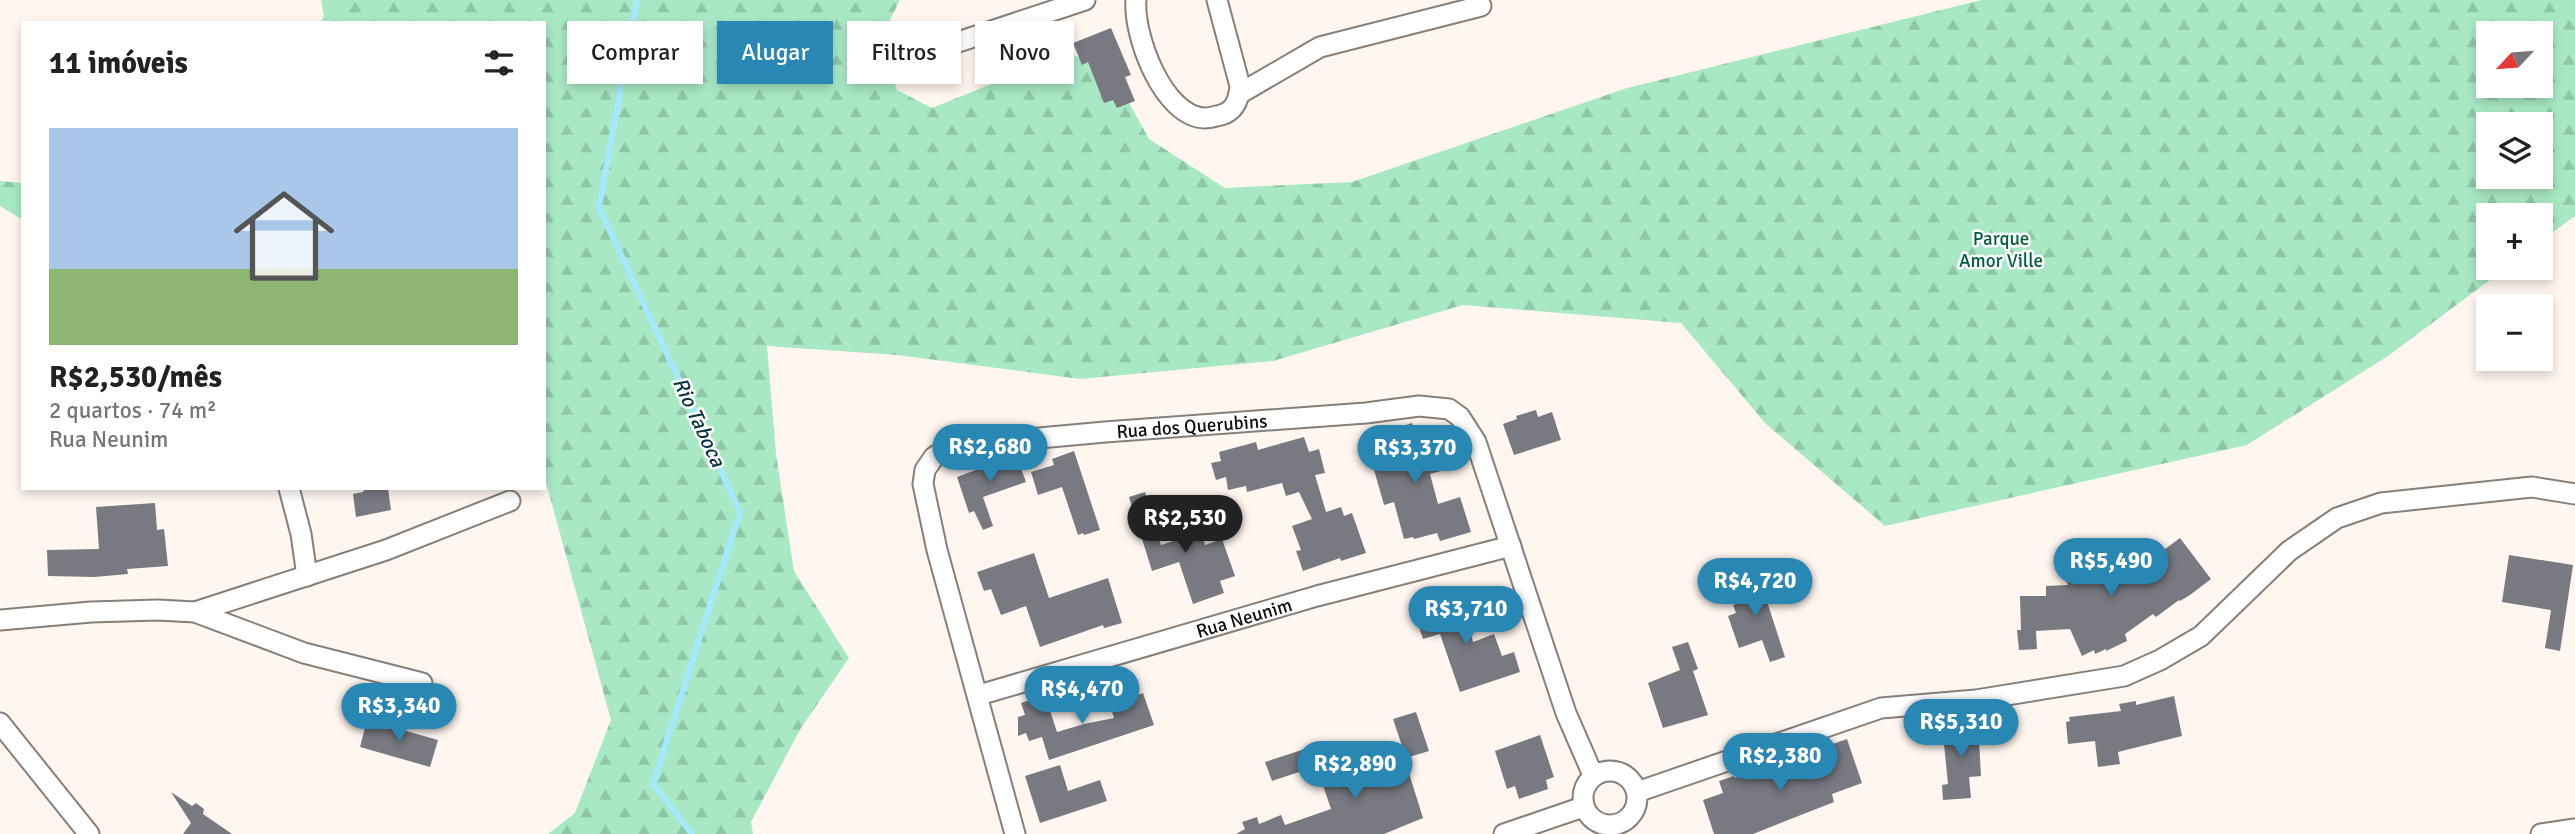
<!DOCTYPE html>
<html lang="pt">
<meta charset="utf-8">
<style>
:root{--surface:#fff;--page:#f6f6f6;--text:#222;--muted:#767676;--accent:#2988b3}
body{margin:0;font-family:Signika,sans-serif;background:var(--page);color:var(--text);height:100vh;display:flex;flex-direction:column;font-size:26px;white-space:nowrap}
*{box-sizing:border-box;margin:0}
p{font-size:23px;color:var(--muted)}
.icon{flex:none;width:38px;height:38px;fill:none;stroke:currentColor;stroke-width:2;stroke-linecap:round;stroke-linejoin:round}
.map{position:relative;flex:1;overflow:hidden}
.sheet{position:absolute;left:21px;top:21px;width:525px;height:469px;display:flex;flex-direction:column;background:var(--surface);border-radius:0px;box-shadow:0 4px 10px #0003}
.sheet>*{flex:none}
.guide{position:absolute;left:567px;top:21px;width:665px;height:63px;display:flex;gap:14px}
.needle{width:46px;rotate:244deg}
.fabs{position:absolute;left:2476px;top:21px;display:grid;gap:14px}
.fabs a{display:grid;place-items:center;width:77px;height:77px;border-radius:0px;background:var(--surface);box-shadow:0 4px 10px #0003;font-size:35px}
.price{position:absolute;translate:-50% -60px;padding:0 16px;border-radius:24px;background:var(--accent);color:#fff;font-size:23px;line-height:46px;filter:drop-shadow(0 2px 4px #0008)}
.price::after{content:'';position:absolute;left:50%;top:42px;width:21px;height:16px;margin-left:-10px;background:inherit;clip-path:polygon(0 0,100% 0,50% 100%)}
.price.on{background:#222;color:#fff}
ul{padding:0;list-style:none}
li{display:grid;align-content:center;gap:14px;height:371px;padding:0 28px}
li span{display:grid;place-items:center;height:217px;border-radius:0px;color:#555}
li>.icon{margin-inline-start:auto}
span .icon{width:126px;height:126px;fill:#fffc;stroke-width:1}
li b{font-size:30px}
h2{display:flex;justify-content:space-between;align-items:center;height:84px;padding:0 28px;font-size:30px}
.chip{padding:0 24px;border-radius:0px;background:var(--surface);box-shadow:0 4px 10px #0003;font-size:24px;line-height:63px}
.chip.on{background:var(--accent);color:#fff}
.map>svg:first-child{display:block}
.forest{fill:url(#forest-firs);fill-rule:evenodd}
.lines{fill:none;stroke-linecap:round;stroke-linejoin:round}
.stream{stroke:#a4e9fe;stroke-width:6}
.building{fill:#787981}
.street-casing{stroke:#877f79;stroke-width:23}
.street{stroke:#fff;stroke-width:19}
.labels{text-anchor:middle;stroke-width:5;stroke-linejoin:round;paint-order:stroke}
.park-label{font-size:19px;fill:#005f3c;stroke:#fff}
.street-label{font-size:19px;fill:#110e0c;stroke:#fff}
.water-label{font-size:21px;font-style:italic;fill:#07333e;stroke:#fff}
</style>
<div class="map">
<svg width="2575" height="834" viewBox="0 0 2575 834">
<defs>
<pattern id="forest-firs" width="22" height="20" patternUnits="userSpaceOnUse" patternTransform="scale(1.75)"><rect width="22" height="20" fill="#a8e8c5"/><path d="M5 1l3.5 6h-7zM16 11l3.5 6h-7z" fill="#90c6a8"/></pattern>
</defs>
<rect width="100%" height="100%" fill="#fff6f0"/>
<!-- forest -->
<path class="forest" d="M321,0H900L884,32L887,61L897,90L932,108L1068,53L1111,70L1149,139L1225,188L1352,182L1627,88L1981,0H2575V216L2541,241V215H2488V268H2506L2388,356L2247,445L1885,526L1765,423L1681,323L1463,305L1273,361L1080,379L897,355L767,346L776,454L794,571L849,658L801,728L751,822L753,834H548L575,813L611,720L544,475V23H321L324,16ZM2488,33H2541V86H2488ZM2488,124H2541V177H2488Z
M0,181L23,183V220L0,206Z"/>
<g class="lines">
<!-- stream -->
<path class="stream" d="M637,0L599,207L740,512L653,784L692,834"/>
</g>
<!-- building -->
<path class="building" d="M1111,28L1131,75L1125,77L1135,101L1117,108L1113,100L1104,103L1088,62L1082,65L1073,43Z
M1536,410L1538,417L1552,412L1561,440L1514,455L1503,424L1517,419L1516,416Z
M1412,423L1415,435L1430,430L1441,471L1430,474L1438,504L1460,497L1471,532L1440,541L1437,533L1414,539L1413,537L1404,539L1394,502L1384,505L1369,452L1381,448L1376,435Z
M1304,437L1309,452L1319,449L1325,473L1315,475L1326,512L1341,507L1344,516L1352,513L1366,553L1341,561L1340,558L1303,571L1296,551L1301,550L1292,526L1312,519L1299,492L1286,496L1282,483L1247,492L1246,486L1228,490L1226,477L1216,480L1211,463L1221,461L1219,452L1256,442L1258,450Z
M1074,451L1100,530L1084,535L1083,533L1078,535L1062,487L1038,495L1031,472L1054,465L1052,459Z
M1015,452L1026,482L983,497L993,526L983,530L974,511L969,513L957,477L989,465L988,461Z
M365,488H388L391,510L356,517L353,494L363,492Z
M1145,492L1161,545L1201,532L1205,545L1222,539L1235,576L1220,581L1224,593L1193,604L1179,562L1152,571L1129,497Z
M155,503L157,530L164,529L168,566L127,569L128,574L94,577L48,576L47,550L99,549L96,507Z
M2180,538L2211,579L2190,595L2180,601L2179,600L2156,617L2153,614L2125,634L2127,641L2106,651V649L2095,654L2094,650L2082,656L2070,629L2036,631L2037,649L2019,650L2017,630H2021L2020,596H2046V586L2068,585L2061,569L2068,566L2067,562L2081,555L2089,572L2125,546L2141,567Z
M1034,553L1049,598L1108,578L1122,623L1104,628L1103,625L1040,647L1026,606L1001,615L991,589L984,591L977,572Z
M2509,555L2573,565L2560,651L2545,648L2551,610L2502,602Z
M1755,574L1756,578L1759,577L1785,657L1770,662L1762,640L1739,648L1728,616L1736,613L1733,605L1741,602L1734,581Z
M1461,599L1473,642L1494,634L1502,656L1514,652L1520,672L1460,692L1440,634L1423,639L1414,611Z
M1688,642L1698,669L1693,671L1708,715L1663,728L1648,683L1680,670L1672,647Z
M1143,693L1154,725L1049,760L1042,737L1029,741L1026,733L1018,736V717L1025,715L1021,703L1045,695L1057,732L1084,724L1114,718L1110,705Z
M2174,696L2182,736L2118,752L2120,764L2098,767L2095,741L2068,744L2066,722L2070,721L2069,717L2121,711L2119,704L2136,701V705Z
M1416,712L1429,751L1406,758L1393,719Z
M367,720L438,740L430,767L360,747Z
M1978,722L1981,776L1969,777L1971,798L1943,800L1942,785L1948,784L1942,724Z
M1540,735L1554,777L1546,780L1548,789L1519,799L1515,786L1507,789L1495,751Z
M1847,739L1862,783L1832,794L1834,802L1753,834H1714L1703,800L1723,793L1719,781L1734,776L1735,778L1787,758L1793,775L1829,762L1824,747Z
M1308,748L1314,767L1272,781L1265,762Z
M1348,751L1352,763L1355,761L1358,770L1403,754L1423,818L1384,834H1236L1245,829L1242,822L1257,817L1259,824L1281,815L1285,825L1331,809L1315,762Z
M1060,765L1068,791L1100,780L1107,801L1040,823L1025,776Z
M171,792L192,806L196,803L204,809L203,814L232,834H183L191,823Z"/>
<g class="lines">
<!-- street casing -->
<g class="street-casing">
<g id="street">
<path d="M1136,0C1133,35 1163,117 1205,118C1210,118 1216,116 1221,115C1235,111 1239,99 1240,86L1217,0"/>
<path d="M910,58L1085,0"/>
<path d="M1239,94L1320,47L1481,6"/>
<path d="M289,488L301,534L307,576"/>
<path d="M195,612L386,550L510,501"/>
<path d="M0,620L91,612L158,610L195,612L304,653L422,683"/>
<path id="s1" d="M979,695L1317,596L1511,546"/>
<path d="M0,723L89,834"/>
<circle cx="1610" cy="798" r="27"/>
<path d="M1637,792L1881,708L1976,700L2124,676L2160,660L2201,636L2289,551L2337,518L2381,503L2532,487L2575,494"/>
<path id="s2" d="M1015,834L937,550L923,484L925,470L934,457L951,446L1105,432L1366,413L1419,406L1449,409L1460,417L1476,442L1566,713L1593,775"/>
<path d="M1504,834L1583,807"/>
<path d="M2541,834L2575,829"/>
</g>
</g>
<!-- street -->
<use href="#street" class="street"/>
</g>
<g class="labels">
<!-- park labels -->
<g class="park-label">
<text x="2001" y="245">Parque<tspan x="2001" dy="22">Amor Ville</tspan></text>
</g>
<!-- street labels -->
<g class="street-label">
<text dy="7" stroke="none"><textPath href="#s2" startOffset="654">Rua dos Querubins</textPath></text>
<text dy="7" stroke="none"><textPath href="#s1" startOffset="276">Rua Neunim</textPath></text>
</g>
<!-- water labels -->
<g class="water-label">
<text transform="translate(699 422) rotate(65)" y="7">Rio Taboca</text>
</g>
</g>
</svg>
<div class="fabs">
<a><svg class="needle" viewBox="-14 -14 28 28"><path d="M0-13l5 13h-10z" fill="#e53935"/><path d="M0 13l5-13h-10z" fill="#767676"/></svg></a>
<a><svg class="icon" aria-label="layers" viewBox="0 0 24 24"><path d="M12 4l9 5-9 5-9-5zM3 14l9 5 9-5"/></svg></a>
<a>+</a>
<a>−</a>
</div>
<b class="price" style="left:990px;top:484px">R$2,680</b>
<b class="price" style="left:1415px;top:485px">R$3,370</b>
<b class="price on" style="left:1185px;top:555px">R$2,530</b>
<b class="price" style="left:2111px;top:598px">R$5,490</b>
<b class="price" style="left:1755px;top:618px">R$4,720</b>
<b class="price" style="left:1466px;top:646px">R$3,710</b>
<b class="price" style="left:1082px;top:726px">R$4,470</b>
<b class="price" style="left:399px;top:743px">R$3,340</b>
<b class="price" style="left:1961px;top:759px">R$5,310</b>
<b class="price" style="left:1780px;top:793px">R$2,380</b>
<b class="price" style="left:1355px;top:801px">R$2,890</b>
<div class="guide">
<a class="chip">Comprar</a>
<a class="chip on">Alugar</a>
<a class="chip">Filtros</a>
<a class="chip">Novo</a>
</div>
<section class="sheet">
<h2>11 imóveis<svg class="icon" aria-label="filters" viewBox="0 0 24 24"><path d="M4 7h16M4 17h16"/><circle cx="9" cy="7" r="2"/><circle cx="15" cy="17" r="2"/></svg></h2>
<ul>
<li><span style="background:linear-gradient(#a9c7e8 65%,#8fb573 0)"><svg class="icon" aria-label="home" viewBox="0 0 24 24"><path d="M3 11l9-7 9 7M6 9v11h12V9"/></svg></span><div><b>R$2,530/mês</b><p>2 quartos · 74 m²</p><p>Rua Neunim</p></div></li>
</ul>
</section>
</div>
